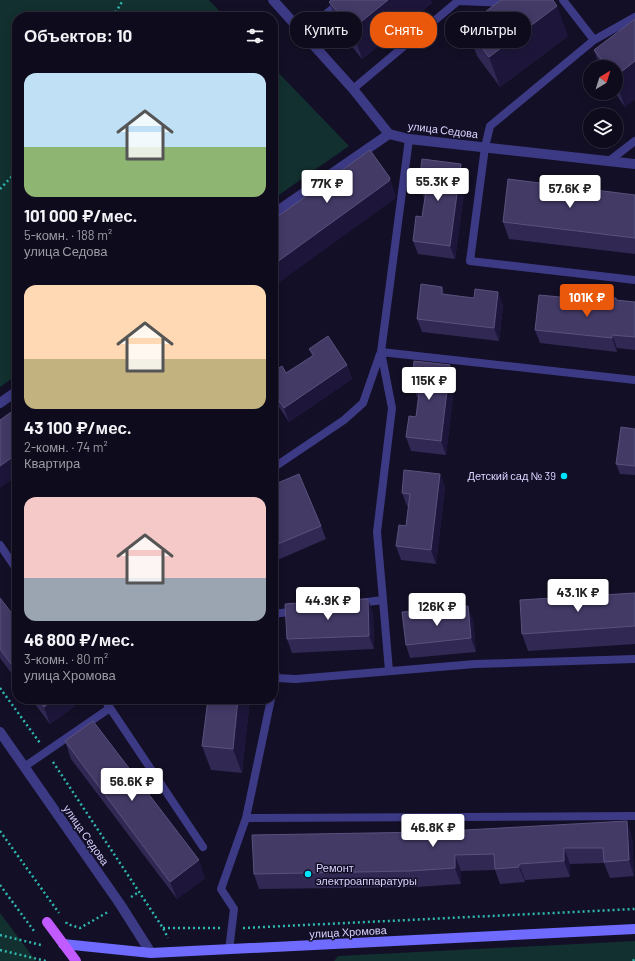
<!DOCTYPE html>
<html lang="ru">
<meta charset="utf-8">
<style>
:root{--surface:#0e0b1c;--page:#171425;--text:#f1f3f6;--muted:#9b9ba3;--line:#2e2b3b;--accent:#ea580c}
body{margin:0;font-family:Barlow,sans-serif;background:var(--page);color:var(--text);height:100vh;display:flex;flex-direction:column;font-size:15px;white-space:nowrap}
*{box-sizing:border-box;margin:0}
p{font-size:13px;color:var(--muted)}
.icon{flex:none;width:22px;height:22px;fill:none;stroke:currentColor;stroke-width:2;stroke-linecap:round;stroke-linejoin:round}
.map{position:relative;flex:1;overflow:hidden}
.drawer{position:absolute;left:12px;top:12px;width:266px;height:692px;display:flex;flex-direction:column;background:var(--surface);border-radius:16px;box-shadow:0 2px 10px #0003,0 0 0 1px var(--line)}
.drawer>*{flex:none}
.top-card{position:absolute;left:290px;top:12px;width:285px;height:36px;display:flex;gap:8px}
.needle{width:26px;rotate:38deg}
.buttons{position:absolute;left:583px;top:60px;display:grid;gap:8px}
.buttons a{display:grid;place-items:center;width:40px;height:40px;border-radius:50%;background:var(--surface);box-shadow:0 2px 10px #0003,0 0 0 1px var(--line);font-size:20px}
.price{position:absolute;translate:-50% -34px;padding:0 9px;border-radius:4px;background:#fff;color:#222;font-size:13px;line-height:26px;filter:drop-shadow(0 1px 2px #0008)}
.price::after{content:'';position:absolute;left:50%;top:24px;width:12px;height:9px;margin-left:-6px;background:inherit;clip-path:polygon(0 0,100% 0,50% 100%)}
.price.active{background:var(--accent);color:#fff}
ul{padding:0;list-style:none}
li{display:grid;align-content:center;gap:8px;height:212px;padding:0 12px}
li span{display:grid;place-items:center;height:124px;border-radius:12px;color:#555}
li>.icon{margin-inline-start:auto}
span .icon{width:72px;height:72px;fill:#fffc;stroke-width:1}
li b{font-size:17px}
h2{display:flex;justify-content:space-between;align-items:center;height:48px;padding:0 12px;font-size:17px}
.tag{padding:0 14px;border-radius:16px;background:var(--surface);box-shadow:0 2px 10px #0003,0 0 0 1px var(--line);font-size:14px;line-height:36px}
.tag.active{background:var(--accent);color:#fff}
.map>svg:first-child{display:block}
.green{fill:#12302f}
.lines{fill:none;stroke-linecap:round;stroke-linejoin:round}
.path{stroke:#2fb8b0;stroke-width:2.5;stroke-dasharray:2 3;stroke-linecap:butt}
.lane{stroke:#3d3a85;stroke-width:8}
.street{stroke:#3d3a85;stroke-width:10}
.secondary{stroke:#6f6bff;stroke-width:10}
.primary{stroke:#c25bff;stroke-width:10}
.wall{fill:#312854}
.shaded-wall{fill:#1d163a}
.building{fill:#433a66;stroke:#5a527e}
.poi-dot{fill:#00e5ff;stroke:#130f26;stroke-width:1.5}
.labels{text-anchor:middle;stroke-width:3;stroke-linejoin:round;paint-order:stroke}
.street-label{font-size:11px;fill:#d9d4ff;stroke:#130f26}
.poi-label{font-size:11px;fill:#d9d4ff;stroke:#130f26;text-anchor:end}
</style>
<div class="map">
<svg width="635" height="961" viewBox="0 0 635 961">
<rect width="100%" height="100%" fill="#130f26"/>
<!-- green -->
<path class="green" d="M0,0H209L225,17H17V375L0,387Z
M273,67L349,146L273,199Z
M0,913L36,961H0Z
M635,941V961H334L338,956Z"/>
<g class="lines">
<!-- path -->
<path class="path" d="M113,17L123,0
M0,189L17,171
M0,688L40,743
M53,762L163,928L168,938
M0,831L59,913
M0,885L34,931
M131,897L139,892
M66,922L67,924L80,928L108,912
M163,928H220
M243,928L635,909
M0,935L41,945
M0,950L46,961
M633,961L635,958"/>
<!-- lane -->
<path class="lane" d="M563,0L594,40
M458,1L509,3L516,0
M635,17L594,40L490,126L485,147L470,261L635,280
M303,33L343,0
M353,89L458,1L457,0
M409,139L381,352L635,380
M609,161L635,141
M381,352L392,408L377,532L383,600
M273,468L344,420L363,403L380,354
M0,545L17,570
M273,614L383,600L389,671
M273,655L276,678
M273,690L276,678L296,679L475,664L635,659
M104,699L203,847
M24,767L110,708
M246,818L271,699
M229,950L234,909L221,889L246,818L635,816"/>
<!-- street -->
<path class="street" d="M273,0L353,89L389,134
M273,214L389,134L409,139L635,164
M0,403L17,391
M0,732L120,904L151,953"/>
<!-- secondary -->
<path class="secondary" d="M63,944L151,953L635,929"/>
<!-- primary -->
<path class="primary" d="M47,922L76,961"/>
</g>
<!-- wall -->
<path class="wall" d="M329,2L432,3L362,59L340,32Z
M635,19L625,107L615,93H616V67H600L594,50Z
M466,26L568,36L500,87L477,56Z
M466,178L455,259L418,254L413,241L422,217L425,198H424L419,184Z
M635,195V254L509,239L503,222Z
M442,287L445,295L474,298L498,292L503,306L499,341L422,332L417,319Z
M616,298L617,300L635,302V350L617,348V352L540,343L535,330L563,305L592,309Z
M309,349L347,365L352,379L289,422L273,398V372L286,373L312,356Z
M455,379L446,455L411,451L406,437L416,417L419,398L417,397L412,384Z
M635,429V475L620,474L616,464Z
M440,474L445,487L436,564L401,560L396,546L406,526L408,507L407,506L402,493Z
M273,485L321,526L326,539L273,562Z
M635,593V644L528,651L522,634Z
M0,598L17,620V681L0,658Z
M314,611L373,613L374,649L292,653L287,639Z
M422,618L473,620L476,652L410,658L406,645Z
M31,699H72L75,706L50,724Z
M250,699L242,773L211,770L202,746Z
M65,741L205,878L177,899L71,759Z
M632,836L634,876L610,878L604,863L570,864V877L525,880V882L500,884L495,870L461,871V884L416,887L259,889L254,874Z"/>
<!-- shaded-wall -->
<path class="shaded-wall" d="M388,0H431L432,3L362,59L352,29Z
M557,6L568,36L500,87L489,57Z
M635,61V100L625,107L616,82V76Z
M461,164L466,178L455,259L450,246Z
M390,178L396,196V198L273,287V265Z
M442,287L447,300L442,294Z
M498,292L503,306L499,341L494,328Z
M560,297L565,311L560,305Z
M612,335L617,348V352L612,338Z
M347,365L352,379L289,422L284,408Z
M450,365L455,379L446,455L441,441Z
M17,454V476L0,488V466Z
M440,474L445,487L436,564L431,550Z
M368,599L373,613L374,649L369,636Z
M311,602L316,616L311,611Z
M468,606L473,620L476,652L471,638Z
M419,611L424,624L420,618Z
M54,699H72L75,706L50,724L44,707Z
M238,699H250L242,773L233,749Z
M627,821L632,836L634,876L629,860Z
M564,848L570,864V877L564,861Z
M455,855L461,871V884L455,868Z
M199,860L205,878L177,899L170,882Z
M519,864L525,880V882L519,867Z"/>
<!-- building -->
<path class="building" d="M331,0H388L352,29L329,2Z
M501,0H553L557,6L489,57L466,26Z
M635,19V61L616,76V67H607L594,50Z
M370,150L390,178L389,181L273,265V220Z
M422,159L461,164L450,246L413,241L416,216L422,217L427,185L419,184Z
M508,179L635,195V238L503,222Z
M421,284L442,287V294L474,298L475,289L498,292L494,328L417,319Z
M539,295L560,297V305L592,309L593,296L616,298V300L635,302V337L612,335V338L535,330Z
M328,336L347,365L284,408L273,392V372L282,366L286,373L314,355L309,349Z
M414,361L450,365L441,441L406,437L409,416L416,417L420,385L412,384Z
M17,408V454L0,466V420Z
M621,427L635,429V466L616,464Z
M404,470L440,474L431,550L396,546L399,525L406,526L410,494L402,493Z
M299,474L321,526L273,546V485Z
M635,593V626L522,634L520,600Z
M0,598L17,620V672L0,649Z
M368,599L369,636L287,639L285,604L311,602V611L342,610V600Z
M468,606L471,638L406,645L402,612L419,611L420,618L453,615L452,607Z
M38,699H54L44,707Z
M208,699H238L233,749L202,746Z
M93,721L199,860L170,882L65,741Z
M627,821L629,860L604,862L603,848H564V861L519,864V867L495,869L494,854L455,855V868L410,871L254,874L252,835L430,832Z"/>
<!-- markers -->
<g class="poi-dot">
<circle cx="564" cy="476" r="4"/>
<circle cx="308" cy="874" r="4"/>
</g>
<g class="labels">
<!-- street labels -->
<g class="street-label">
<text transform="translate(443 130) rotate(7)" y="4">улица Седова</text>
<text transform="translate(86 835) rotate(55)" y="4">улица Седова</text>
<text transform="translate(348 932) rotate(-3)" y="4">улица Хромова</text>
</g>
<!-- poi labels -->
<g class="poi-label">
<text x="556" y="480">Детский сад № 39</text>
<text x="316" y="872" text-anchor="start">Ремонт<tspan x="316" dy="13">электроаппаратуры</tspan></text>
</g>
</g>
</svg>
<div class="buttons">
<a><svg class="needle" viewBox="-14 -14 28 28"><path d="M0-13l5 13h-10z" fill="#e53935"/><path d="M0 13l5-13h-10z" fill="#9b9ba3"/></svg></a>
<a><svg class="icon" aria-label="layers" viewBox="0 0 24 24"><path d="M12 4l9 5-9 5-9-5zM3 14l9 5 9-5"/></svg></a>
</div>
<b class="price" style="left:438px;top:202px">55.3K ₽</b>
<b class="price" style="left:327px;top:204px">77K ₽</b>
<b class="price" style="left:570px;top:209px">57.6K ₽</b>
<b class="price active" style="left:587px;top:318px">101K ₽</b>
<b class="price" style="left:429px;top:401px">115K ₽</b>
<b class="price" style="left:578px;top:613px">43.1K ₽</b>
<b class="price" style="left:328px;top:621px">44.9K ₽</b>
<b class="price" style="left:437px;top:627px">126K ₽</b>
<b class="price" style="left:132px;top:802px">56.6K ₽</b>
<b class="price" style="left:433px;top:848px">46.8K ₽</b>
<div class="top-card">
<a class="tag">Купить</a>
<a class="tag active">Снять</a>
<a class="tag">Фильтры</a>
</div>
<section class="drawer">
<h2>Объектов: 10<svg class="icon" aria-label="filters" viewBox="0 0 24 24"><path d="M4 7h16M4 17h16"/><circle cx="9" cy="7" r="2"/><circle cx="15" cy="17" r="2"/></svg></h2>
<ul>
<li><span style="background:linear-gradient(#bfe0f5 60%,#8fb573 0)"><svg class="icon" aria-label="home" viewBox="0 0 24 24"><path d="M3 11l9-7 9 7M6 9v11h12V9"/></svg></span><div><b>101 000 ₽/мес.</b><p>5-комн. · 188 m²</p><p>улица Седова</p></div></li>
<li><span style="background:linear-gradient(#ffd9b3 60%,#c2b280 0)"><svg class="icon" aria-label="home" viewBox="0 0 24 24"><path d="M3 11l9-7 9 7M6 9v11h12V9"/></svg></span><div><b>43 100 ₽/мес.</b><p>2-комн. · 74 m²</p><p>Квартира</p></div></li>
<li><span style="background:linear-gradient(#f6c9c9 65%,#9aa5b1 0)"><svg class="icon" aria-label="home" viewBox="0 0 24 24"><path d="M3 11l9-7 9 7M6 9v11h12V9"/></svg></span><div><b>46 800 ₽/мес.</b><p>3-комн. · 80 m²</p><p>улица Хромова</p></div></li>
</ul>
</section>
</div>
